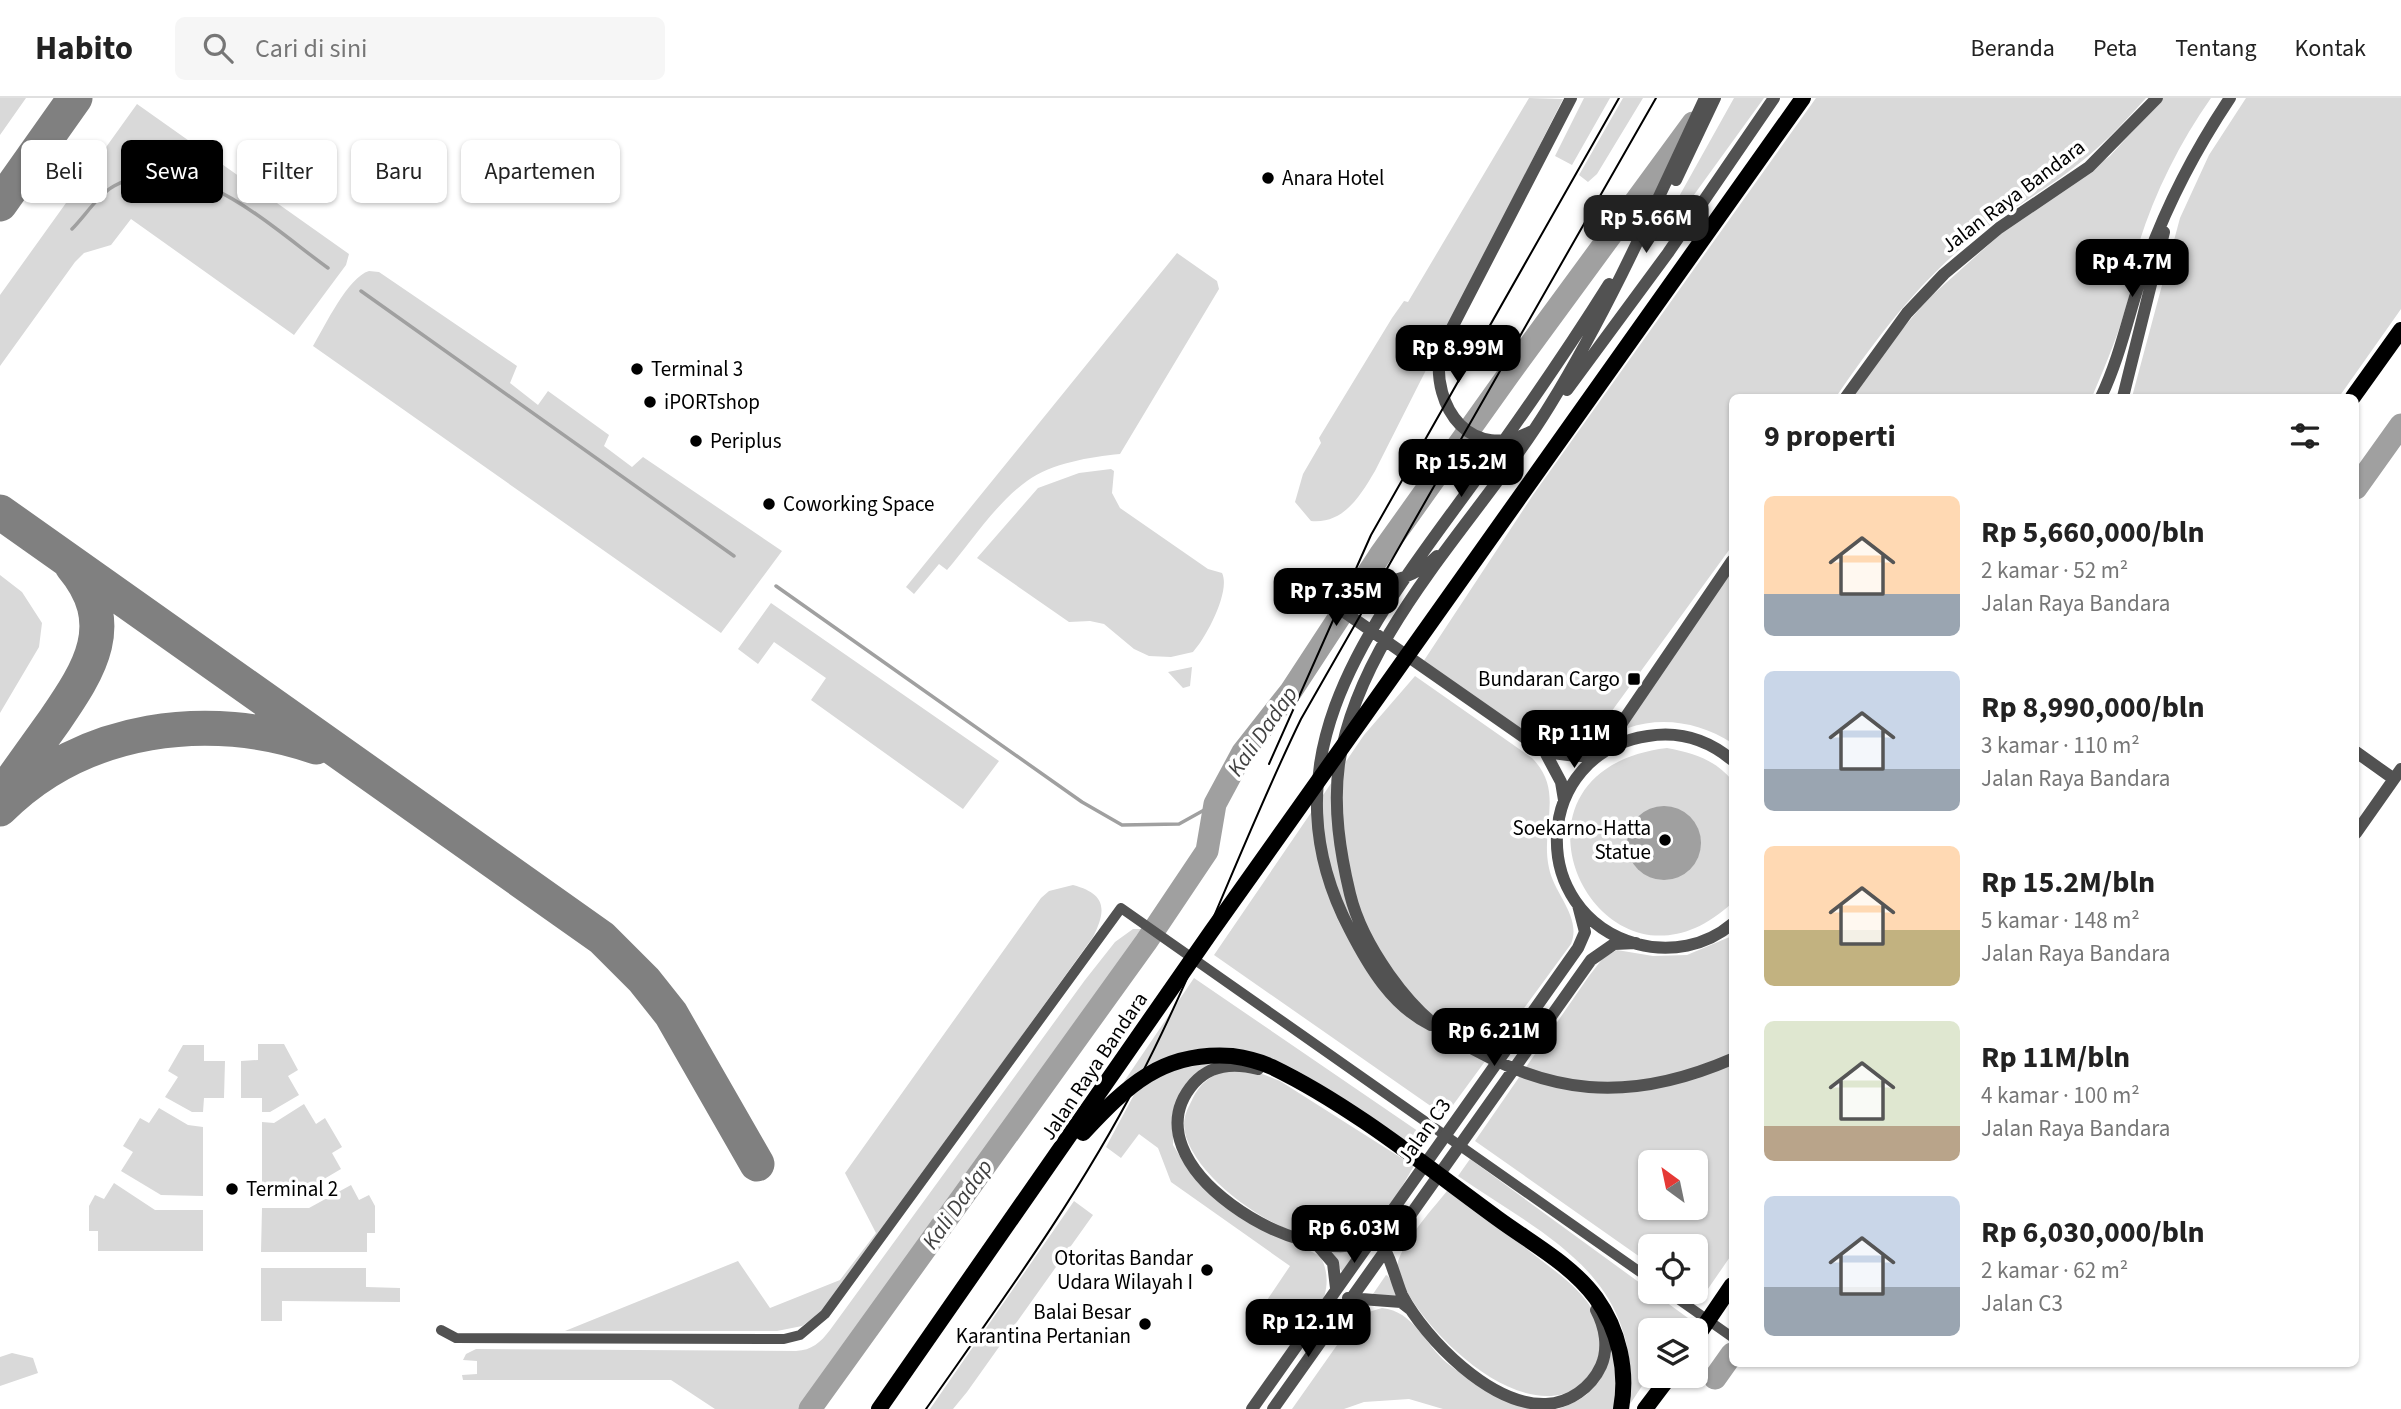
<!DOCTYPE html>
<html lang="id">
<meta charset="utf-8">
<style>
:root{--surface:#fff;--page:#f6f6f6;--text:#222;--muted:#767676;--line:#e0e0e0;--accent:#000}
body{margin:0;font-family:"Source Sans 3",sans-serif;background:var(--page);color:var(--text);height:100vh;display:flex;flex-direction:column;font-size:26px;white-space:nowrap}
*{box-sizing:border-box;margin:0}
p{font-size:23px;color:var(--muted)}
.icon{flex:none;width:38px;height:38px;fill:none;stroke:currentColor;stroke-width:2;stroke-linecap:round;stroke-linejoin:round}
.map{position:relative;flex:1;overflow:hidden}
.drawer{position:absolute;left:1729px;top:296px;width:630px;height:973px;display:flex;flex-direction:column;background:var(--surface);border-radius:10px;box-shadow:0 2px 5px #0004}
.drawer>*{flex:none}
.banner{position:absolute;left:21px;top:42px;width:665px;height:63px;display:flex;gap:14px}
.needle{width:46px;rotate:327deg}
.fabs{position:absolute;left:1638px;top:1052px;display:grid;gap:14px}
.fabs a{display:grid;place-items:center;width:70px;height:70px;border-radius:10px;background:var(--surface);box-shadow:0 2px 5px #0004;font-size:35px}
.price{position:absolute;translate:-50% -60px;padding:0 16px;border-radius:14px;background:var(--accent);color:#fff;font-size:23px;line-height:46px;filter:drop-shadow(0 2px 4px #0008)}
.price::after{content:'';position:absolute;left:50%;top:42px;width:21px;height:16px;margin-left:-10px;background:inherit;clip-path:polygon(0 0,100% 0,50% 100%)}
.price.on{background:#222;color:#fff}
ul{padding:0;list-style:none}
li{display:flex;align-items:center;gap:21px;height:175px;padding:0 35px}
li span{display:grid;place-items:center;flex:none;width:196px;height:140px;border-radius:10px;color:#555}
li>.icon{margin-inline-start:auto}
span .icon{width:84px;height:84px;fill:#fffc;stroke-width:1}
li b{font-size:30px}
h2{display:flex;justify-content:space-between;align-items:center;height:84px;padding:0 35px;font-size:30px}
.tag{padding:0 24px;border-radius:10px;background:var(--surface);box-shadow:0 2px 5px #0004;font-size:24px;line-height:63px}
.tag.on{background:var(--accent);color:#fff}
header{display:flex;align-items:center;gap:42px;box-sizing:border-box;height:98px;padding:0 35px;background:var(--surface);border-bottom:2px solid var(--line)}
header strong{font-size:33px}
nav{display:flex;gap:38px;margin-inline-start:auto;font-size:24px}
.search{width:490px;height:63px;background:var(--page);display:flex;align-items:center;gap:18px;box-sizing:border-box;padding:0 24px;border-radius:10px;color:var(--muted);font-size:26px}
.map>svg:first-child{display:block}
.green{fill:#d9d9d9;fill-rule:evenodd}
.water{fill:#a0a0a0}
.lines{fill:none;stroke-linecap:round;stroke-linejoin:round}
.stream{stroke:#a0a0a0;stroke-width:3.5}
.river{stroke:#a0a0a0;stroke-width:23}
.taxiway{stroke:#808080;stroke-width:35}
.minor{stroke:#525252;stroke-width:10}
.tertiary{stroke:#525252;stroke-width:12}
.primary{stroke:#000;stroke-width:16}
.tram{stroke:#000;stroke-width:2}
.poi-dot{fill:#000;stroke:#fff;stroke-width:2.5}
.labels{text-anchor:middle;stroke-width:7;stroke-linejoin:round;paint-order:stroke}
.poi-label{font-size:21px;fill:#000;stroke:#fff;text-anchor:start}
.street-label{font-size:21px;fill:#000;stroke:#fff}
.water-label{font-size:23px;font-style:italic;fill:#414141;stroke:#fff}
</style>
<header>
<strong>Habito</strong>
<div class="search"><svg class="icon" aria-label="search" viewBox="0 0 24 24"><circle cx="10" cy="10" r="6"/><path d="M15 15l6 6"/></svg>Cari di sini</div>
<nav><a>Beranda</a><a>Peta</a><a>Tentang</a><a>Kontak</a></nav>
</header>
<div class="map">
<svg width="2401" height="1311" viewBox="0 0 2401 1311">
<rect width="100%" height="100%" fill="#fff"/>
<!-- green -->
<path class="green" d="M0,0H26L0,37Z
M1529,0L1563,1L1375,373C1360,398 1344,426 1311,423L1295,404L1303,376L1321,345L1319,340L1392,220L1404,203L1408,204Z
M1584,0H1610L1572,67L1555,58Z
M1623,0H1643L1597,76L1588,84L1579,77Z
M1734,0H1764L1670,130L1666,126L1667,120Z
M1816,0H2146C2122,27 2098,52 2068,74C2036,98 1999,118 1967,145C1914,190 1875,242 1836,299H1732V448L1606,621L1579,643L1568,647L1537,646L1423,564L1533,397Z
M2163,0H2211C2180,44 2155,94 2139,145C2134,162 2133,180 2129,198C2120,233 2106,266 2092,299H1853L1892,243L1928,201L2004,133L2110,58Z
M2246,0H2401V211L2339,299H2132L2180,120L2209,57Z
M137,6L349,156L346,167L294,237L131,121L111,147L84,155L75,164L0,268V197Z
M1177,155L1217,183L1219,191L1120,356C1090,359 1052,365 1027,383C996,405 972,443 947,472L939,466L914,496L906,489Z
M369,173L379,174L517,268L510,285L538,307L548,293L609,337L604,348L632,369L643,359L782,453L721,535L313,248C325,228 348,179 369,173Z
M1111,371L1114,373L1112,395L1120,410L1208,471L1222,475C1231,493 1206,540 1193,554L1171,559L1149,558L1134,551L1104,526L1090,523L1069,524L977,460L1038,390L1079,375Z
M1732,470V645C1701,625 1663,618 1628,630L1625,623Z
M0,477L22,494L42,525L39,549L0,615Z
M771,505L999,663L963,711L811,602L826,580L774,544L758,566L738,551Z
M1192,569L1190,588L1183,590L1168,574Z
M1415,578L1532,660C1565,693 1540,729 1549,770C1554,796 1582,819 1571,846L1445,1018L1214,857L1364,637Z
M1667,650C1693,655 1714,661 1732,682V805C1602,926 1478,673 1667,650Z
M1073,787C1106,796 1107,811 1093,839L823,1213L802,1228L777,1233H565L738,1163L770,1210L840,1182L876,1135L845,1075L1041,800L1049,793Z
M1133,831H1144L801,1311H715L671,1282H463L462,1277L477,1276V1263L463,1262L466,1256L476,1251L796,1253C812,1252 820,1245 830,1232L1085,882L1115,844Z
M1732,838V1156L1701,1201L1690,1194H1696V1148H1650V1166L1475,1043L1589,878L1603,860L1617,852L1653,858L1687,857ZM1650,1064H1696V1110H1650Z
M1194,880L1428,1040L1417,1057C1369,1023 1287,949 1228,952C1207,952 1145,980 1121,988Z
M258,946H284L298,972L288,978L299,997L270,1014H262V1000H241V963L258,962Z
M183,947H204V963H225L224,1000H204L203,1014H192L165,999L178,979L168,973Z
M1224,962L1194,979L1186,986L1174,1013L1173,1047L1187,1070L1231,1113L1320,1158C1336,1185 1321,1219 1297,1236L1261,1211L1290,1168L1171,1084L1158,1050L1139,1036L1121,1060L1106,1049L1136,993L1169,973Z
M1227,972H1252L1280,983L1414,1068C1400,1090 1384,1128 1359,1140C1308,1163 1186,1082 1184,1027C1184,1017 1188,1010 1192,1002C1200,985 1210,978 1227,972Z
M304,1006L316,1026L325,1020L342,1049L332,1055L341,1071L302,1094L262,1096V1024L274,1025Z
M159,1010L188,1027L203,1029V1098L161,1097L121,1073L133,1054L123,1048L140,1020L149,1025Z
M1470,1061L1688,1220L1680,1232H1650V1276L1630,1306C1640,1178 1550,1141 1458,1078Z
M114,1085L155,1112H203V1153H98V1133H89V1108L95,1097L104,1101Z
M351,1087L359,1102L369,1097L375,1108V1135H367V1154H261L262,1110H309Z
M1450,1089C1479,1113 1508,1136 1537,1159C1555,1173 1575,1187 1588,1205C1600,1221 1604,1241 1598,1260C1593,1278 1581,1290 1563,1296C1507,1311 1434,1240 1409,1197C1405,1190 1397,1181 1397,1173C1395,1150 1436,1108 1450,1089Z
M1074,1103L1093,1117L967,1294L953,1311H930Z
M1327,1149L1355,1156L1342,1174Z
M261,1170H366V1189L400,1190V1204L282,1203V1223H261Z
M1386,1177L1388,1178L1401,1200L1373,1196Z
M1382,1210C1414,1213 1425,1247 1447,1265C1471,1284 1506,1304 1535,1311H1443L1409,1301L1364,1304L1344,1311H1292L1354,1223L1365,1215Z
M1612,1241L1617,1267L1616,1311H1558C1595,1299 1608,1278 1612,1241Z
M12,1255L33,1260L38,1275L0,1288V1259Z"/>
<!-- water -->
<path class="water" d="M1627 745a37 37 0 1 1 74 0a37 37 0 1 1-74 0Z"/>
<g class="lines">
<!-- stream -->
<path class="stream" d="M72,131C85,118 98,97 114,88C186,45 272,130 328,170
M361,193L734,458
M776,488L1082,704L1122,727L1179,726L1215,706"/>
<!-- river -->
<path class="river" d="M2356,390L2401,327
M1715,1280L1732,1256
M810,1311L1146,844L1207,753L1215,706L1243,654L1291,593L1380,457L1509,276L1693,25"/>
<!-- taxiway -->
<path class="taxiway" d="M0,106L75,0
M0,414L602,840L644,882L671,916L757,1066
M2,696C20,671 37,647 55,622C90,571 120,525 72,468
M0,711C83,628 210,612 316,649"/>
<!-- minor -->
<path class="minor" d="M1668,1194L1732,1239
M441,1232L456,1240L784,1241L800,1237L825,1216L1121,810L1650,1181"/>
<!-- tertiary -->
<path class="tertiary" d="M1705,0C1656,105 1610,209 1550,307C1480,422 1360,531 1339,666C1333,710 1340,754 1350,796C1362,846 1408,912 1452,939C1548,998 1628,1006 1732,961
M1676,82L1715,0
M1567,292L1668,155L1774,0
M1846,299L1907,215L1944,176L1999,130L2089,69L2157,0
M2101,299C2122,255 2130,208 2147,162C2168,104 2196,51 2230,0
M2123,299L2164,134
M1532,333C1472,365 1431,311 1440,253L1571,0
M1437,458C1405,490 1363,489 1322,479L1317,495L1545,654L1576,658L1601,655
M1545,654L1561,684L1564,702
M1602,654L1732,463
M2356,654L2394,681
M1732,662C1708,642 1679,633 1648,638C1532,655 1525,815 1637,846C1670,855 1706,848 1732,826
M2356,735L2401,671
M1431,927C1392,908 1369,869 1350,832C1258,657 1377,518 1475,383C1522,318 1567,253 1609,186
M1258,971C1235,965 1211,966 1194,985C1122,1067 1307,1175 1369,1142
M1314,1143L1333,1165L1336,1190
M1382,1148C1389,1154 1397,1186 1402,1197C1426,1242 1491,1308 1546,1306C1569,1305 1591,1290 1601,1268C1609,1250 1605,1229 1596,1212
M1348,1200L1401,1204L1410,1211
M1252,1311L1578,850L1585,834L1578,807
M1273,1311L1591,862L1614,846L1636,845"/>
<!-- primary -->
<path class="primary" d="M2353,299L2401,232
M1083,1035C1127,988 1162,953 1232,958C1246,960 1259,963 1272,969C1351,1007 1427,1069 1497,1120C1531,1145 1571,1166 1596,1200C1619,1232 1628,1273 1621,1311
M1696,1240L1732,1187
M879,1311L1211,834L1803,0
M1645,1311L1670,1278"/>
<!-- tram -->
<path class="tram" d="M1269,666L1371,437L1619,0
M926,1311C1001,1204 1078,1099 1138,983C1199,866 1243,740 1301,621L1656,0"/>
</g>
<!-- markers -->
<g class="poi-dot">
<circle cx="1268" cy="80" r="7"/>
<circle cx="637" cy="271" r="7"/>
<circle cx="650" cy="304" r="7"/>
<circle cx="696" cy="343" r="7"/>
<circle cx="769" cy="406" r="7"/>
<rect x="1627" y="574" width="14" height="14" rx="3.5"/>
<circle cx="1665" cy="742" r="7"/>
<circle cx="232" cy="1091" r="7"/>
<circle cx="1207" cy="1172" r="7"/>
<circle cx="1145" cy="1226" r="7"/>
</g>
<g class="labels">
<!-- poi labels -->
<g class="poi-label">
<text x="1282" y="87">Anara Hotel</text>
<text x="651" y="278">Terminal 3</text>
<text x="664" y="311">iPORTshop</text>
<text x="710" y="350">Periplus</text>
<text x="783" y="413">Coworking Space</text>
<text x="1620" y="588" text-anchor="end">Bundaran Cargo</text>
<text x="1651" y="737" text-anchor="end">Soekarno-Hatta<tspan x="1651" dy="24">Statue</tspan></text>
<text x="246" y="1098">Terminal 2</text>
<text x="1193" y="1167" text-anchor="end">Otoritas Bandar<tspan x="1193" dy="24">Udara Wilayah I</tspan></text>
<text x="1131" y="1221" text-anchor="end">Balai Besar<tspan x="1131" dy="24">Karantina Pertanian</tspan></text>
</g>
<!-- street labels -->
<g class="street-label">
<text transform="translate(2013 98) rotate(-37)" y="7">Jalan Raya Bandara</text>
<text transform="translate(1094 968) rotate(-56)" y="7">Jalan Raya Bandara</text>
<text transform="translate(1424 1033) rotate(-54)" y="7">Jalan C3</text>
</g>
<!-- water labels -->
<g class="water-label">
<text transform="translate(1262 633) rotate(-55)" y="8">Kali Dadap</text>
<text transform="translate(957 1106) rotate(-55)" y="8">Kali Dadap</text>
</g>
</g>
</svg>
<div class="fabs">
<a><svg class="needle" viewBox="-14 -14 28 28"><path d="M0-13l5 13h-10z" fill="#e53935"/><path d="M0 13l5-13h-10z" fill="#767676"/></svg></a>
<a><svg class="icon" aria-label="locate" viewBox="0 0 24 24"><circle cx="12" cy="12" r="6"/><path d="M12 2v4M12 18v4M2 12h4M18 12h4"/></svg></a>
<a><svg class="icon" aria-label="layers" viewBox="0 0 24 24"><path d="M12 4l9 5-9 5-9-5zM3 14l9 5 9-5"/></svg></a>
</div>
<b class="price on" style="left:1646px;top:157px">Rp 5.66M</b>
<b class="price" style="left:2132px;top:201px">Rp 4.7M</b>
<b class="price" style="left:1458px;top:287px">Rp 8.99M</b>
<b class="price" style="left:1461px;top:401px">Rp 15.2M</b>
<b class="price" style="left:1336px;top:530px">Rp 7.35M</b>
<b class="price" style="left:1574px;top:672px">Rp 11M</b>
<b class="price" style="left:1494px;top:970px">Rp 6.21M</b>
<b class="price" style="left:1354px;top:1167px">Rp 6.03M</b>
<b class="price" style="left:1308px;top:1261px">Rp 12.1M</b>
<div class="banner">
<a class="tag">Beli</a>
<a class="tag on">Sewa</a>
<a class="tag">Filter</a>
<a class="tag">Baru</a>
<a class="tag">Apartemen</a>
</div>
<section class="drawer">
<h2>9 properti<svg class="icon" aria-label="filters" viewBox="0 0 24 24"><path d="M4 7h16M4 17h16"/><circle cx="9" cy="7" r="2"/><circle cx="15" cy="17" r="2"/></svg></h2>
<ul>
<li><span style="background:linear-gradient(#ffd9b3 70%,#9aa5b1 0)"><svg class="icon" aria-label="home" viewBox="0 0 24 24"><path d="M3 11l9-7 9 7M6 9v11h12V9"/></svg></span><div><b>Rp 5,660,000/bln</b><p>2 kamar · 52 m²</p><p>Jalan Raya Bandara</p></div></li>
<li><span style="background:linear-gradient(#c9d6e8 70%,#9aa5b1 0)"><svg class="icon" aria-label="home" viewBox="0 0 24 24"><path d="M3 11l9-7 9 7M6 9v11h12V9"/></svg></span><div><b>Rp 8,990,000/bln</b><p>3 kamar · 110 m²</p><p>Jalan Raya Bandara</p></div></li>
<li><span style="background:linear-gradient(#ffd9b3 60%,#c2b280 0)"><svg class="icon" aria-label="home" viewBox="0 0 24 24"><path d="M3 11l9-7 9 7M6 9v11h12V9"/></svg></span><div><b>Rp 15.2M/bln</b><p>5 kamar · 148 m²</p><p>Jalan Raya Bandara</p></div></li>
<li><span style="background:linear-gradient(#dfe7d0 75%,#b9a48a 0)"><svg class="icon" aria-label="home" viewBox="0 0 24 24"><path d="M3 11l9-7 9 7M6 9v11h12V9"/></svg></span><div><b>Rp 11M/bln</b><p>4 kamar · 100 m²</p><p>Jalan Raya Bandara</p></div></li>
<li><span style="background:linear-gradient(#c9d6e8 65%,#9aa5b1 0)"><svg class="icon" aria-label="home" viewBox="0 0 24 24"><path d="M3 11l9-7 9 7M6 9v11h12V9"/></svg></span><div><b>Rp 6,030,000/bln</b><p>2 kamar · 62 m²</p><p>Jalan C3</p></div></li>
</ul>
</section>
</div>
